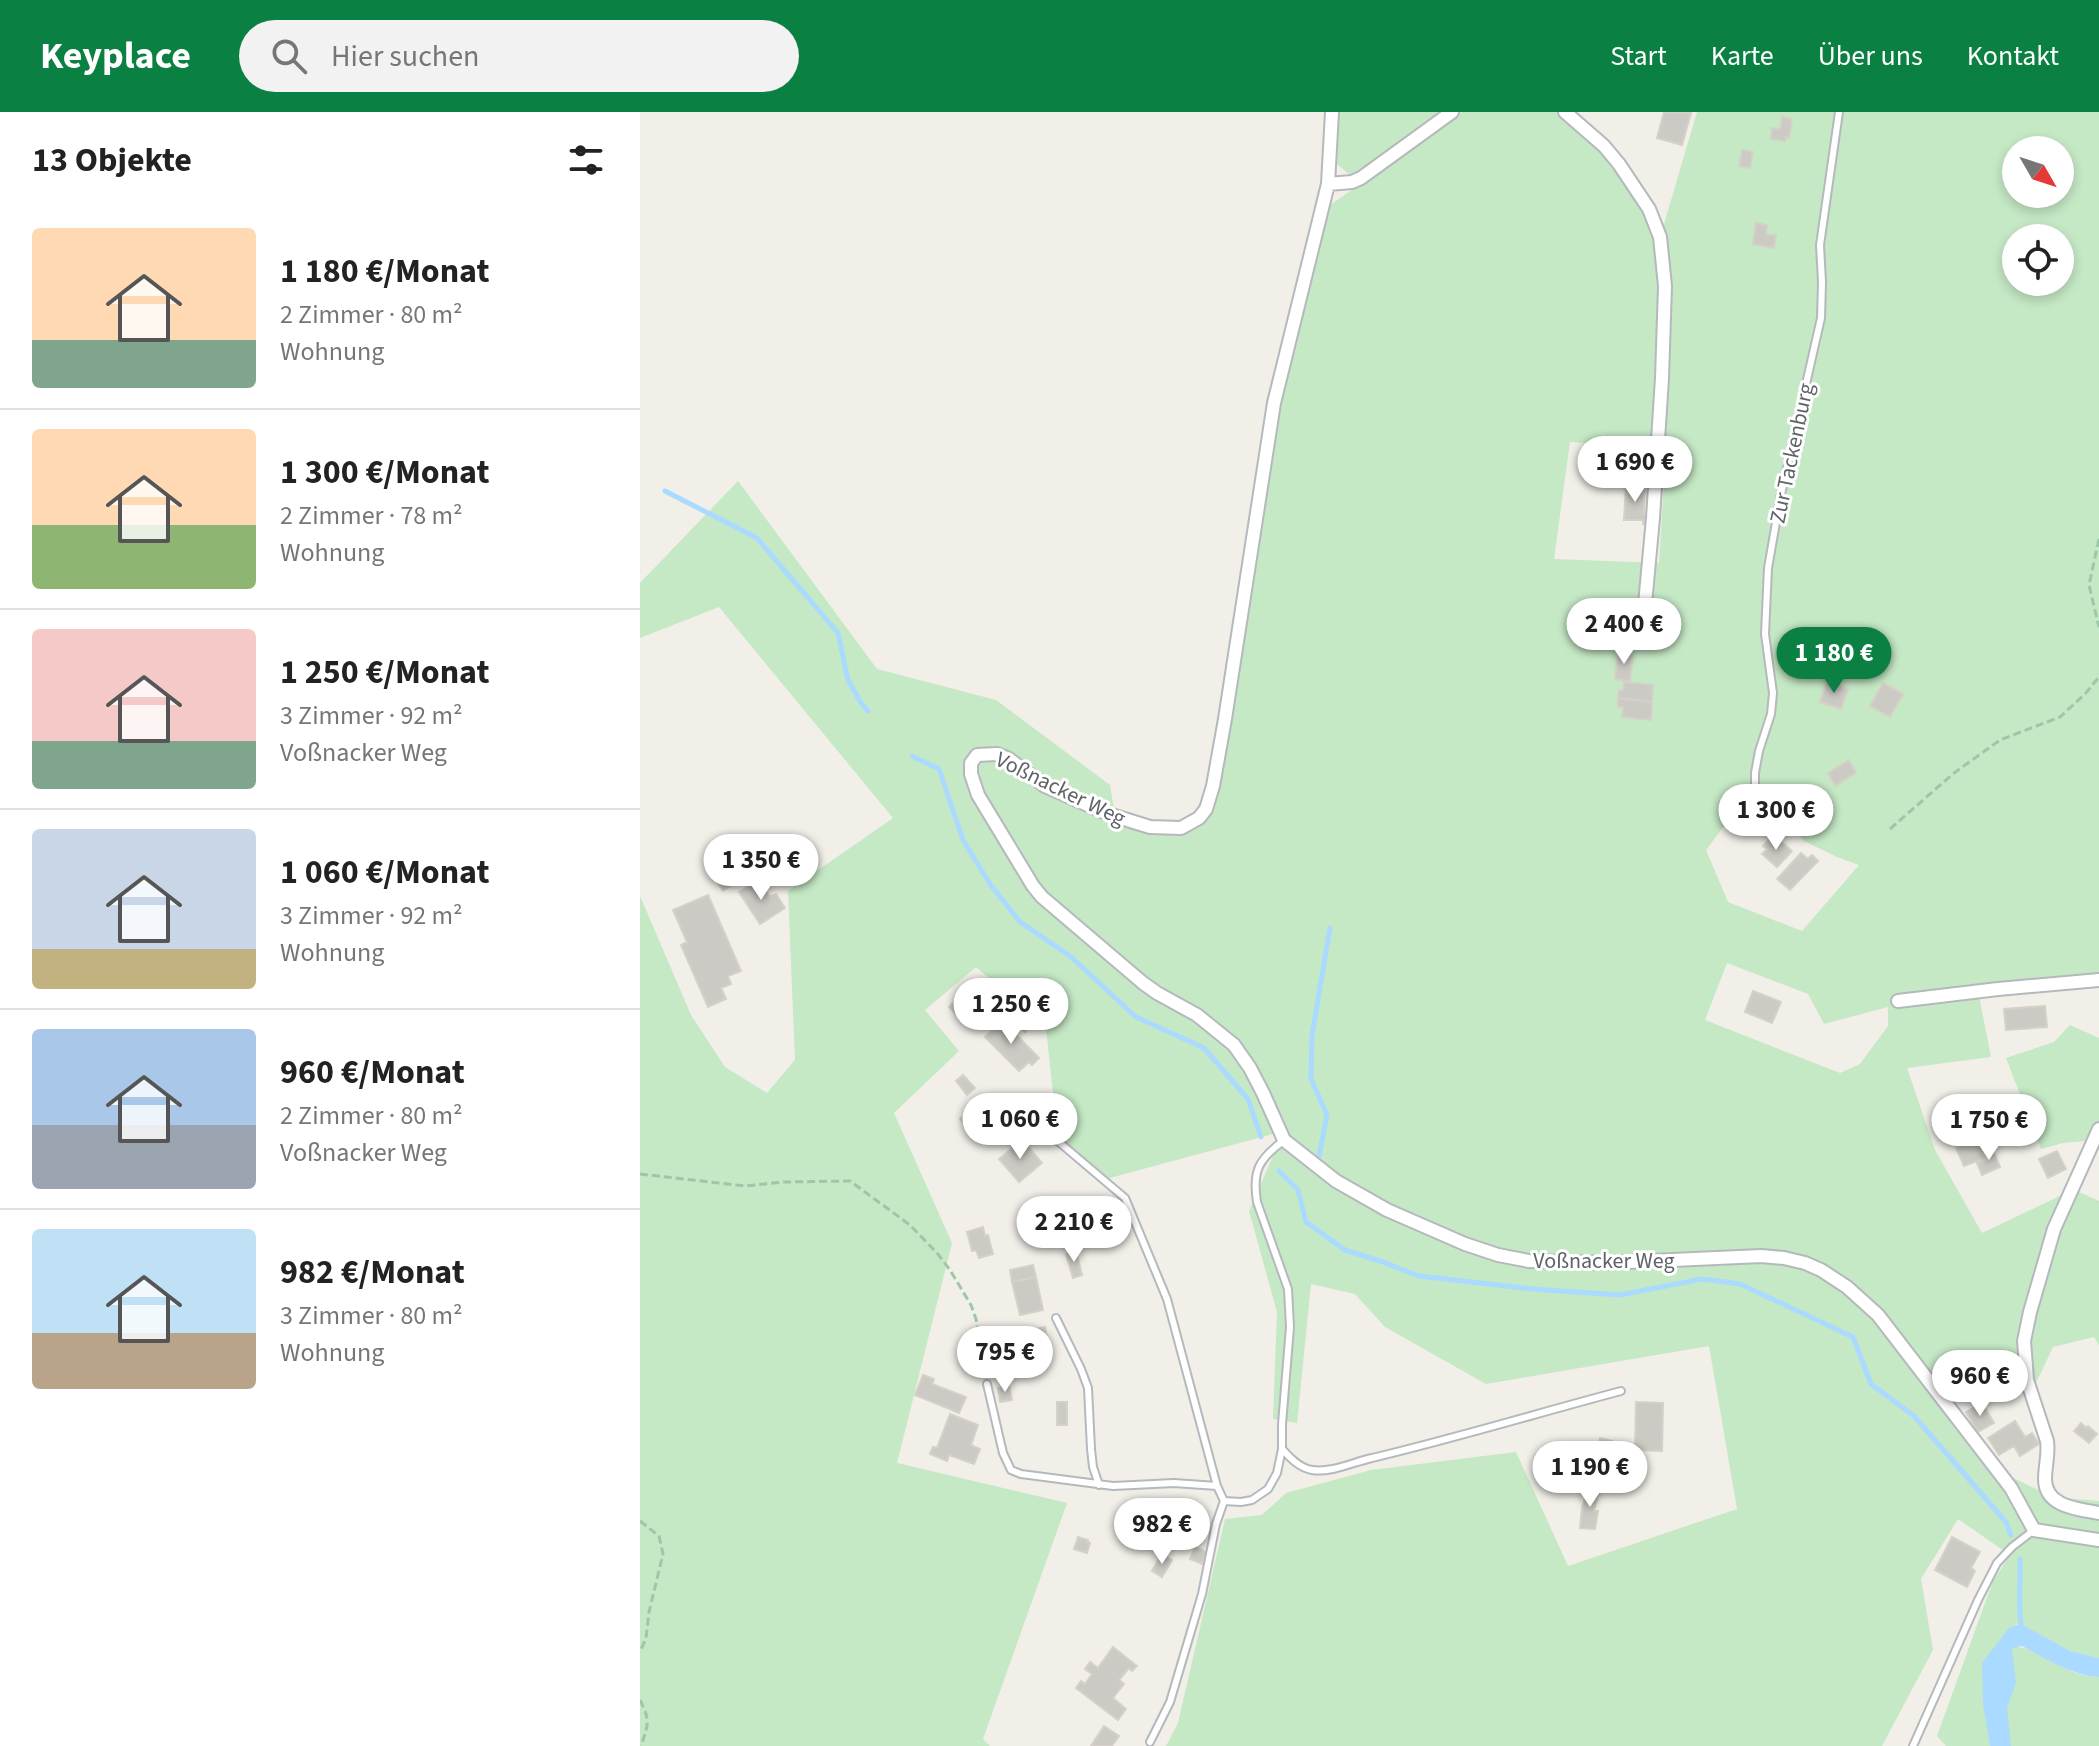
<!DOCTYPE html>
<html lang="de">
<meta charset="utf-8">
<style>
:root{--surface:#fff;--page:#f2f2f2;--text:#222;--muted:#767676;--line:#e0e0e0;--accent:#0b8043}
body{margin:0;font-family:"Source Sans 3",sans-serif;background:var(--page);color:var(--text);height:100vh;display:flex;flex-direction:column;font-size:30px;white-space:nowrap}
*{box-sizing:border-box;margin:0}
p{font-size:26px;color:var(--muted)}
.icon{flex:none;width:44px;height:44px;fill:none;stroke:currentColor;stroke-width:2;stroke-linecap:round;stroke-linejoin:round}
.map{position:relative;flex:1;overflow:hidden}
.drawer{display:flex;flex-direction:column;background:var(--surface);width:640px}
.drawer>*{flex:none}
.needle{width:52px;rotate:129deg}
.buttons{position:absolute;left:1362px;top:24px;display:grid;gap:16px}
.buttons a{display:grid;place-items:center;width:72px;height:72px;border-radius:50%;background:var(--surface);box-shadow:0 4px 12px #0003;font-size:40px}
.price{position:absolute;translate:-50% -68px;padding:0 18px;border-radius:28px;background:#fff;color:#222;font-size:26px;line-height:52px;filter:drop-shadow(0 2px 4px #0008)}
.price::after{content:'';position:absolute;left:50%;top:48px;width:24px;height:18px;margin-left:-12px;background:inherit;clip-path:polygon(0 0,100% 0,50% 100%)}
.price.active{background:var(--accent);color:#fff}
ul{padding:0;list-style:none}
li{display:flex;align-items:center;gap:24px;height:200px;padding:0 32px}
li+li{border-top:2px solid var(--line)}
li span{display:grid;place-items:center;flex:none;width:224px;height:160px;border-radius:8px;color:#555}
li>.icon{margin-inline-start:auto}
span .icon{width:96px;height:96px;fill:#fffc;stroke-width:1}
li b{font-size:34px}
h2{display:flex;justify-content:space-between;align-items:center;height:96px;padding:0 32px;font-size:34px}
header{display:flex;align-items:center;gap:48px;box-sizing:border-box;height:112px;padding:0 40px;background:var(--accent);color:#fff}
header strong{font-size:38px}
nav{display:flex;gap:44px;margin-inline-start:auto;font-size:28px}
.search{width:560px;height:72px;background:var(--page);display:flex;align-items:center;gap:20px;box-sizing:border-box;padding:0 28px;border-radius:44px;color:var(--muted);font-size:30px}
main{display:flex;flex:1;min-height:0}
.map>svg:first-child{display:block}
.green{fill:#c5e8c5;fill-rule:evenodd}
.water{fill:#aadaff}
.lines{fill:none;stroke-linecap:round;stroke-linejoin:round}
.stream{stroke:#aadaff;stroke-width:5}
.building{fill:#cccac5;stroke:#d6d1c6;stroke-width:2}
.lane-casing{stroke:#b5b8bc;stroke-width:10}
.street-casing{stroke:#b5b8bc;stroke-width:16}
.path{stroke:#9cc7a9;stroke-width:3;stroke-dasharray:8 4;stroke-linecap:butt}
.lane{stroke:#fff;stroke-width:6}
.street{stroke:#fff;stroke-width:12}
.labels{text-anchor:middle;stroke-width:6;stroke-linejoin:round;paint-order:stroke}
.street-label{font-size:22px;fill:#5f6368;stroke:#fff}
</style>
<header>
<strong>Keyplace</strong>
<div class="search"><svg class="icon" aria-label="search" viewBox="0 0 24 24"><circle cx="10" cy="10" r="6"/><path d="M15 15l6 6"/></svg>Hier suchen</div>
<nav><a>Start</a><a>Karte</a><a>Über uns</a><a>Kontakt</a></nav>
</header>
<main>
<section class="drawer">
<h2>13 Objekte<svg class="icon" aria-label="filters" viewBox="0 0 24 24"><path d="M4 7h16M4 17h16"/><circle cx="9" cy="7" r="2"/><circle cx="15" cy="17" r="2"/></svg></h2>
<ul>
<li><span style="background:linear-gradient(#ffd9b3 70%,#7fa58c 0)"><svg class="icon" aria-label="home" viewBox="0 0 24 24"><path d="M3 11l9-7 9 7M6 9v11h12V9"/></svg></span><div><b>1 180 €/Monat</b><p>2 Zimmer · 80 m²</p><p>Wohnung</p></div></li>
<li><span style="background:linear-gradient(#ffd9b3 60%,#8fb573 0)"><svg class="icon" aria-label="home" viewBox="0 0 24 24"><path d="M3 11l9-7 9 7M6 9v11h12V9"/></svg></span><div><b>1 300 €/Monat</b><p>2 Zimmer · 78 m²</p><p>Wohnung</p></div></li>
<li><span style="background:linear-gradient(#f6c9c9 70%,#7fa58c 0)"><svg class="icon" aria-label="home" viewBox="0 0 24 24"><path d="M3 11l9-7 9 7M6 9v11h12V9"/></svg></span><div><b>1 250 €/Monat</b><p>3 Zimmer · 92 m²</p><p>Voßnacker Weg</p></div></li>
<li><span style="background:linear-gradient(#c9d6e8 75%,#c2b280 0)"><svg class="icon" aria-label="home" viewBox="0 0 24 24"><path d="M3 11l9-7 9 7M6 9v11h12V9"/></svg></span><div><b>1 060 €/Monat</b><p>3 Zimmer · 92 m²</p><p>Wohnung</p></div></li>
<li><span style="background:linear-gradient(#a9c7e8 60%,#9aa5b1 0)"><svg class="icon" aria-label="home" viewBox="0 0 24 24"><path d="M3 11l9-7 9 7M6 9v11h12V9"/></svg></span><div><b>960 €/Monat</b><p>2 Zimmer · 80 m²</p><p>Voßnacker Weg</p></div></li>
<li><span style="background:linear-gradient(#bfe0f5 65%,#b9a48a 0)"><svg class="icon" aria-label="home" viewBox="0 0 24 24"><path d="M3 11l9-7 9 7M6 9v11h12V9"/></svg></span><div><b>982 €/Monat</b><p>3 Zimmer · 80 m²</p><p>Wohnung</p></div></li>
</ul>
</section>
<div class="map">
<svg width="1459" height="1634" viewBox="0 0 1459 1634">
<rect width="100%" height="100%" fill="#f1efe8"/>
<!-- green -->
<path class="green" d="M696,0H806L713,66L696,51Z
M822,0H931L986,54L1024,112L1057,0H1459V871L1339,884L1351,945L1267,956L1295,1038L1342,1121L1424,1082L1428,1075L1459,1089V1233L1454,1225L1413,1235L1393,1277L1372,1286L1359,1268L1308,1294L1361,1360L1396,1377L1422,1386L1459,1389V1546L1430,1539L1377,1512L1371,1535C1387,1533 1399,1544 1414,1551C1429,1559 1442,1564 1459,1565V1634H1306L1297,1624L1353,1469L1370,1443L1318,1407L1281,1467L1293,1538L1242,1634H526L538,1611L585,1407L622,1403L646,1381L731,1358L876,1340L928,1454L1097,1397L1069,1234L846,1272L745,1215L715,1182L671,1172L657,1311L633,1307L637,1200L609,1099L644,1019L466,1067L418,1027L406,916L336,855L285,898L319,939L254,1001L312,1131L257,1351L427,1391L343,1627L350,1634H0V784L51,903L85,955L127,981L155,948L148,779L253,706L79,495L0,526V471L98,369L237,557L356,588L470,673L476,709L534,724L555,713L570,698L639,282L690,93L772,37ZM1376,38H1420V82H1376ZM1376,126H1420V170H1376ZM930,330L1026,336L1019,451L914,447ZM1103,689L1134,690L1164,729L1197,745L1219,753L1162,819L1088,790L1066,738ZM1087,851L1168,882L1184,912L1248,895V914L1220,952L1200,961L1065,908Z
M1430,913L1459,926V1032L1445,1029L1423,1031L1401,1037L1366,946L1414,930Z"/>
<!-- water -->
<path class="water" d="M1381,1512L1430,1539L1459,1546V1565C1431,1563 1406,1547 1382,1534L1372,1536L1376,1571L1367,1596L1371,1634H1350L1343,1592L1342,1551L1369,1516Z"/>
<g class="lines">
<!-- stream -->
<path class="stream" d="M25,379L117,426L198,521L208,568L221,591L228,599
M272,644L299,657L323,728L350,772L380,810L430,844L496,905L564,936L608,987L621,1025
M679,1044L687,1003L671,967L672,923L690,816
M639,1059L658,1078L666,1110L705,1138L743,1150L779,1164L892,1177L980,1183L1062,1167L1100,1172L1213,1225L1231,1272L1274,1304L1366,1410L1371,1423
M1380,1447C1381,1470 1377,1496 1382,1518"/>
</g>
<!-- building -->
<path class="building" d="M1024,0L1051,1L1042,33L1017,26Z
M1142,5L1152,7L1149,26L1146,25L1145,29L1131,27L1132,16L1140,17Z
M1102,38L1113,40L1110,56L1099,54Z
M1116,111L1127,113L1126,122L1136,123L1134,136L1113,132Z
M1001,354H1005V374H992L993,355Z
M986,374H1005L1004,402H1007V413L1003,412V408H984Z
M978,540L993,542L990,569L975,567Z
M1187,569L1208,577L1201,597L1180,590Z
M984,570L1013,573L1012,590L978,586L979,578H983Z
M1243,571L1263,582L1250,605L1230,594Z
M978,586L1012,590L1011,608L982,605L983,595H978Z
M1209,648L1216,661L1195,674L1188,661Z
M1130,726L1134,729L1137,726L1152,739L1137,755L1122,742L1127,737L1123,734Z
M1161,741L1168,747L1172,743L1178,749L1150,778L1137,767Z
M85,753L96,771L83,779L72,762Z
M118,768L130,785L136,782L145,796L120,812L99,780Z
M68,783L101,859L88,864L91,872L81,876L86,887L68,895L41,833L47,830L33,798Z
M1113,879L1141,890L1132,911L1105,900Z
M318,885L329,895L319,905L309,895Z
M375,894L393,912L385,920L367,902Z
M1405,894L1407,915L1366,918L1364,897Z
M362,908L399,946L392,953L389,950L379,959L345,925Z
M323,963L335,976L327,983L316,969Z
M346,985L361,1003L335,1025L320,1007Z
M1328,1026L1329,1030L1337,1027L1345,1046L1324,1054L1316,1036L1322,1033L1321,1029Z
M382,1028L402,1051L379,1070L359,1047Z
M1351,1034L1360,1055L1342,1063L1337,1051L1348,1047L1344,1036Z
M1417,1039L1426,1057L1408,1066L1399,1047Z
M343,1115L345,1124L348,1123L353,1142L339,1146L336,1138L332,1139L327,1120Z
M436,1139L442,1163L433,1166L426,1142Z
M393,1153L396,1165L372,1170L370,1158Z
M396,1165L403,1198L380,1203L372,1170Z
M405,1215L409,1236L398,1238L394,1217Z
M388,1244L390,1260L372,1263L370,1246Z
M1342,1245L1347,1268L1334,1270L1329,1248Z
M283,1263L294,1267L292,1272L326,1285L319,1301L275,1283Z
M369,1274L372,1288L360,1290L358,1276Z
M417,1290H427V1313H417Z
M996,1290L1023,1291L1022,1339L995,1338Z
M1342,1291L1354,1311L1338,1320L1326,1300Z
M310,1302L338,1313L331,1333L340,1337L334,1352L309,1343L307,1349L290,1342L293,1335L297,1336Z
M1375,1309L1385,1325L1392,1321L1399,1332L1380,1344L1374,1334L1359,1343L1348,1326Z
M1441,1311L1446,1316L1448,1314L1457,1322L1449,1331L1434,1319Z
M960,1326L972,1329L966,1354L954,1351Z
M949,1373L960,1376L954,1399H958L955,1417L940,1416L942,1396Z
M529,1389L550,1405L524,1438L504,1422L509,1415L502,1410L507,1403L514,1408Z
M438,1425L448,1428L447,1430L450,1431L447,1441L434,1437Z
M1312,1425L1340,1440L1331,1456L1335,1459L1327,1475L1295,1458Z
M555,1435L567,1440L562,1452L550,1447Z
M522,1442L532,1448L522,1465L512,1459Z
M473,1535L497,1554L492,1559L489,1556L479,1568L484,1572L473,1586L486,1597L478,1608L436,1576L441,1569L445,1572L452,1562L445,1557L450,1550L458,1556Z
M464,1614L479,1624L472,1634H451Z"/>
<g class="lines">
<!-- lane casing -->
<g class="lane-casing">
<path id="lane" d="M1115,681V661L1119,639L1131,602L1133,581L1125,522L1128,456L1141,382L1181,206L1182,170L1180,133L1199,0
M387,1003L485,1086L527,1187L577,1374L584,1389L576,1412L562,1482L530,1590L510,1630
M416,1206L441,1257L448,1276L451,1337L453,1355L459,1373
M347,1272L363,1341L371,1358L381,1362L473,1374L534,1371L577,1374
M643,1338C651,1347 660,1356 672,1358C692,1361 713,1350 732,1346C816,1326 898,1301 981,1279
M584,1389L601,1390L612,1388L628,1377L637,1361L642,1337V1312L650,1215L648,1177L617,1090C612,1059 619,1047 643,1029
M1273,1634L1338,1488L1357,1451L1372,1435L1394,1418"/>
</g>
<!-- street casing -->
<g class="street-casing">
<path id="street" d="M692,0L688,72L634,291L585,607L573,674L566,697L559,706L541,716L510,715L468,702L405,674L369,647L357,642L337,643L331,651V662L338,683L393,774L402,785L503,871L517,881L557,903L594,933L610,956L623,981L644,1028L696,1069L747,1098L825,1132L858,1143L889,1149L966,1151L1121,1144L1144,1146L1165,1151L1181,1158L1207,1175L1238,1203L1371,1376L1394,1418L1459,1428
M925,0L964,34L979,52L1009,97L1020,125L1025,174L1022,266L1013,406L1004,503
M688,72L712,70L721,66L812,0
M1258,889L1358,877L1459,868
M1459,1017L1414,1117L1390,1200L1384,1229L1387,1268L1407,1329C1409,1342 1405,1354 1405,1367C1405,1395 1438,1397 1459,1401"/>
</g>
<!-- path -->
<path class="path" d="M1459,427L1449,473L1459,515
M1250,717L1314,661L1360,628L1420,605L1445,582L1459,565
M0,1062L105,1074L144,1070L210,1069L270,1113L297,1141L310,1158L331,1193L336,1207L345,1261
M0,1409L19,1424L23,1442L9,1500L6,1526L0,1540
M0,1588C11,1610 8,1612 1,1634"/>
<!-- lane -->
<use href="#lane" class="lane"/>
<!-- street -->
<use href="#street" class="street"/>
</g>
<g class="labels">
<!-- street labels -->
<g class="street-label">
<text transform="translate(1151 341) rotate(-78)" y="8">Zur Tackenburg</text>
<text transform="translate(421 676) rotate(26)" y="8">Voßnacker Weg</text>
<text x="964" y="1156">Voßnacker Weg</text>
</g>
</g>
</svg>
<div class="buttons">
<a><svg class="needle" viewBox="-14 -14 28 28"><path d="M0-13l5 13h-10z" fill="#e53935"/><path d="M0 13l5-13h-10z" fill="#767676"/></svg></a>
<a><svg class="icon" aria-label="locate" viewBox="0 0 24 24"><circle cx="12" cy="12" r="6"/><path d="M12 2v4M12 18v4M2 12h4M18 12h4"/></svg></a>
</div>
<b class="price" style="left:995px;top:392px">1 690 €</b>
<b class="price" style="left:984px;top:554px">2 400 €</b>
<b class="price active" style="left:1194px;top:583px">1 180 €</b>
<b class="price" style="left:1136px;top:740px">1 300 €</b>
<b class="price" style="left:121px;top:790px">1 350 €</b>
<b class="price" style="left:371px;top:934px">1 250 €</b>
<b class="price" style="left:380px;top:1049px">1 060 €</b>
<b class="price" style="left:1349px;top:1050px">1 750 €</b>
<b class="price" style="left:434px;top:1152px">2 210 €</b>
<b class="price" style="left:365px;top:1282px">795 €</b>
<b class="price" style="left:1340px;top:1306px">960 €</b>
<b class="price" style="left:950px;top:1397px">1 190 €</b>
<b class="price" style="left:522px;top:1454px">982 €</b>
</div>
</main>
